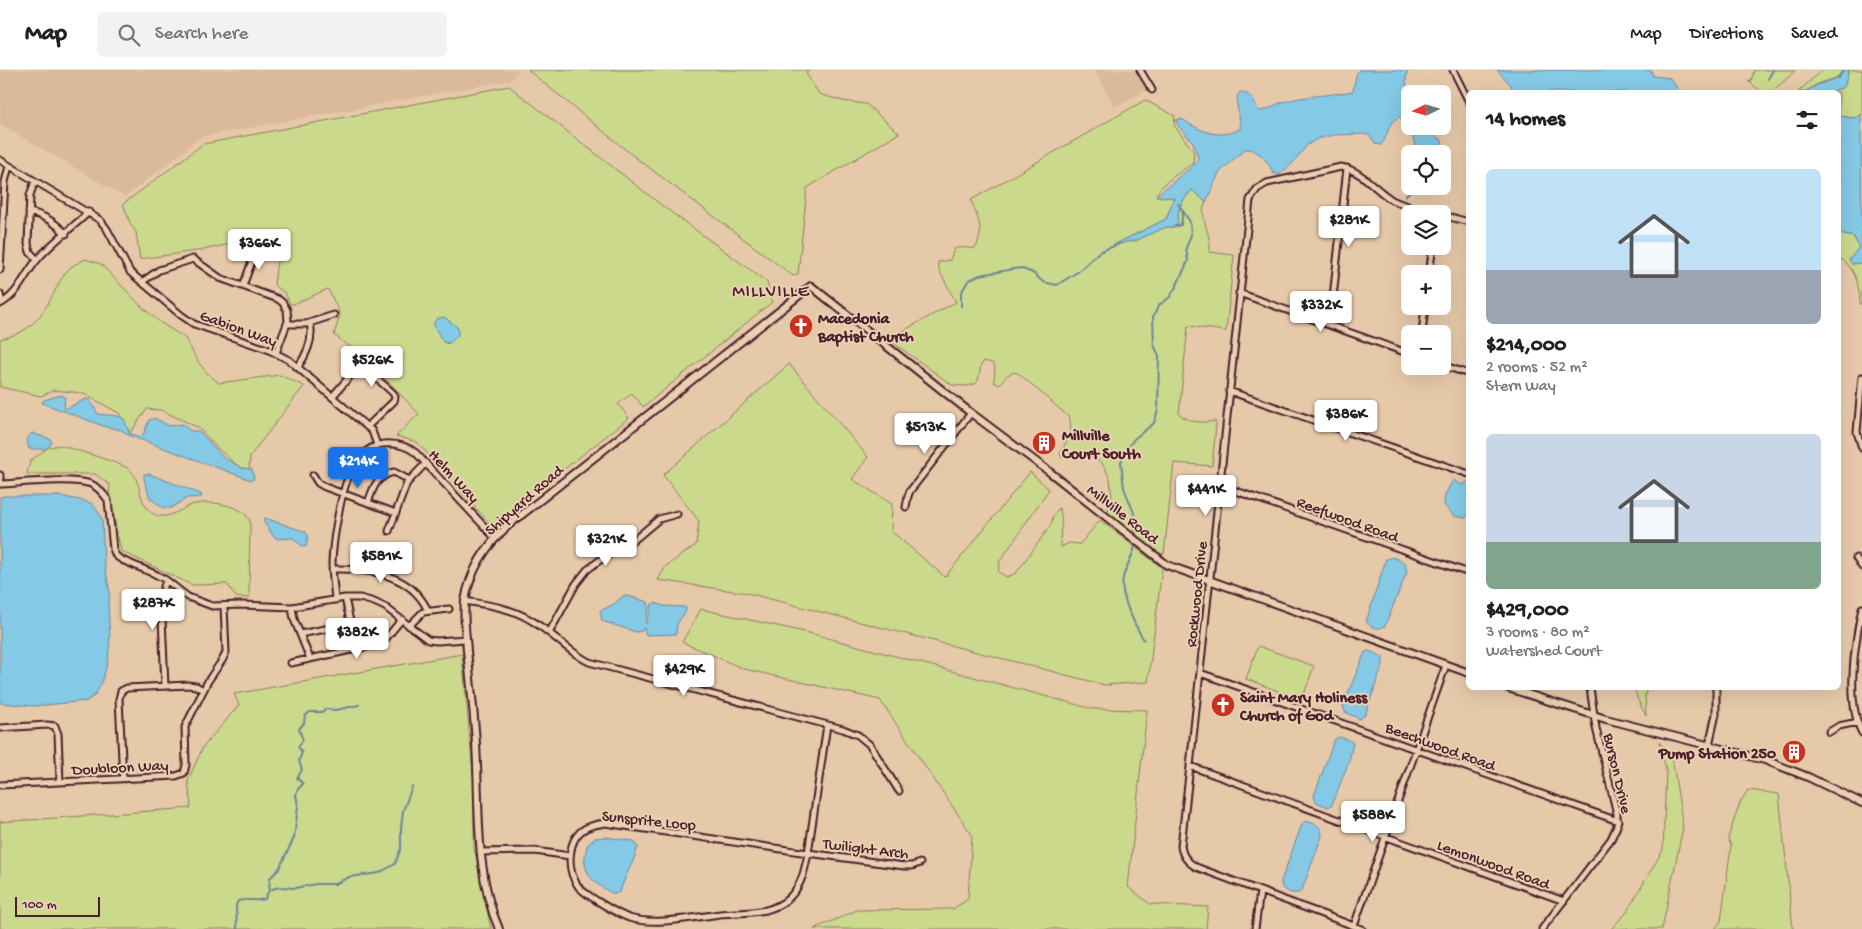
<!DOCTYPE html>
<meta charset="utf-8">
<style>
:root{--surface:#fff;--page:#f2f2f2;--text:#202124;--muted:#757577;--line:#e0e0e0;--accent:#1a73e8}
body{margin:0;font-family:"Gochi Hand",sans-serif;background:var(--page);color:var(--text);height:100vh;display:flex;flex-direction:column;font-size:19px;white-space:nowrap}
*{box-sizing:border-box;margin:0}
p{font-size:16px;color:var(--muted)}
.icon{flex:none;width:28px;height:28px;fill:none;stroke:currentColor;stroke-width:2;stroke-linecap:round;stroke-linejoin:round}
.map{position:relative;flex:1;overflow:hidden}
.details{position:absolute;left:1466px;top:20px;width:375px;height:600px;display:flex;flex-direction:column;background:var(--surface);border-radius:8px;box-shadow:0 5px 20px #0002}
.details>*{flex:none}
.needle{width:32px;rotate:265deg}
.tools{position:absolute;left:1401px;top:15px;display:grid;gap:10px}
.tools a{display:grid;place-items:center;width:50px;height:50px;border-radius:8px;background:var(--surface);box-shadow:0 5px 20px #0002;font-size:25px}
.scale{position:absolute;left:15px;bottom:12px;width:85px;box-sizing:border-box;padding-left:5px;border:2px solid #4a1f2b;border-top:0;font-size:14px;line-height:18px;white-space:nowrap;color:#4a1f2b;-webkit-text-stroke:4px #ead0b2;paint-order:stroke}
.price{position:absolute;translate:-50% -42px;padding:0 11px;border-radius:5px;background:#fff;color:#222;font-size:16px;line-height:32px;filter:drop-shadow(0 1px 2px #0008)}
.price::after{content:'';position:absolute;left:50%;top:30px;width:15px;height:11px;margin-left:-8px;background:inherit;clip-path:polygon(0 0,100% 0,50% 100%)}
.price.current{background:var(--accent);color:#fff}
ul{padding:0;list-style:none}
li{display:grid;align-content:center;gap:10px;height:265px;padding:0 20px}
li span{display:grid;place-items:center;height:155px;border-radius:8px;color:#555}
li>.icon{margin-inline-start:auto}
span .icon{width:90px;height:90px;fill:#fffc;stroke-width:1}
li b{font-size:21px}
h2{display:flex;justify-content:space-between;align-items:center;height:60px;padding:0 20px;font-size:21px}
header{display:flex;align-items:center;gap:30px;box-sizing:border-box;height:70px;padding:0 25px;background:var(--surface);border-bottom:1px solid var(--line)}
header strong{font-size:24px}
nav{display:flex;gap:28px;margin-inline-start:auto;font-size:18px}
.search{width:350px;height:45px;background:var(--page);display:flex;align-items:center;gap:12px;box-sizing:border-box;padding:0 18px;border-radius:8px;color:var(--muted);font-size:19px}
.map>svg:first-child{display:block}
.built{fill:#daba9a}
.green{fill:#cbd98c;stroke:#8a7c5c;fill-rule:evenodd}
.water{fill:#84c9e5;stroke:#6d859b}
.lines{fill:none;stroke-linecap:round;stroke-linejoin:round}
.stream{stroke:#6d859b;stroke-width:2}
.minor-casing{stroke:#4a1f2b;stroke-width:9}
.tertiary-casing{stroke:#4a1f2b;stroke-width:10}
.minor{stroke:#ead0b2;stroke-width:5}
.tertiary{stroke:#ead0b2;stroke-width:6}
.labels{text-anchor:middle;stroke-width:4;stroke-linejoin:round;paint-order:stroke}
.poi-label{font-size:16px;font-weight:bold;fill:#4a1f2b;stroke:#ead0b2;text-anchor:start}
.street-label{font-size:16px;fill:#4a1f2b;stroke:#ead0b2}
.neighbourhood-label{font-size:18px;letter-spacing:1px;fill:#4a1f2b;stroke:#ead0b2}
</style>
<header>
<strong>Map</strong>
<div class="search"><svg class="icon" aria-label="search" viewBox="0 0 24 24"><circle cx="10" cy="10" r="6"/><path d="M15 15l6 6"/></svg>Search here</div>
<nav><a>Map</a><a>Directions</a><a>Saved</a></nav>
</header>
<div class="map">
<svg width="1862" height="859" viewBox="0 0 1862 859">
<rect width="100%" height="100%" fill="#e6c9a9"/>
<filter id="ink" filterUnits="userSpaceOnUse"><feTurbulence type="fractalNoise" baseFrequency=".02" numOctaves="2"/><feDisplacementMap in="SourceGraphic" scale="10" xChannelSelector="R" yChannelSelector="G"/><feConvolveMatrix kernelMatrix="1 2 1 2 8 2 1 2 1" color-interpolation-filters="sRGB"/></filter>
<g filter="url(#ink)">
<!-- built -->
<path class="built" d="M0,0H520L511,10L201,67L125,127L0,54Z
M1094,0H1143L1152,17L1115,37Z"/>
<!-- green -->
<path class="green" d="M528,0H810L806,3L819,24L843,31L866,34L899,63L807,118L798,204L793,206L631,84Z
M1754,0H1795C1791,7 1778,15 1772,22H1762L1748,11L1751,12Z
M1822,0H1846C1838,10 1826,9 1816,15C1809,19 1807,22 1798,22Z
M1849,0H1862V45L1854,48L1839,46V22H1829L1844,17Z
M509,16L664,137L767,212L772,232L643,337L632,323L618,334L629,348L492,456L417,372L396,366L419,344L366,288L334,265L340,244L328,219L291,235L285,223L274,215L278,183L260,167H244L230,174L203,180L140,189L136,162L131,155L123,134L203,74ZM444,247L458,258L447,274C437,268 442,257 444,247Z
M1145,30L1175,46L1174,55L1194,82L1193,93C1180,103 1164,110 1156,125L1174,128L1166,149L1116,174L1137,170L1166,157H1177C1176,141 1181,132 1192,120L1206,132C1197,149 1214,165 1209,182L1234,185L1226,261L1188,256L1179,344C1191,353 1200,353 1215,351L1216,355L1212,396L1174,393L1164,484L1155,481L1107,442L1112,429L1110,408L1102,393L1081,382L1073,383L1062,388L1060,384C1066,372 1074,361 1069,347L1018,303C1009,300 1004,309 999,315L994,312L995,296L992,293L984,291L981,295L978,311L975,314L967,316L952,315L888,269L956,232L939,200L938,192L950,190L954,179C961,176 966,179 974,178C977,177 977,175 978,172C984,158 976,144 971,130Z
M1839,164L1854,167L1859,177L1852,194L1862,193V235L1860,234C1859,215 1856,198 1839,188Z
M85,189L101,194L140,235L161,253L185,268L199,293L208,304L219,313L280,305L304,316L250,386L249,401L238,396L217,378L199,358L161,340L147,339L130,363L119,343L82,323L54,320L41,326L0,317V269C31,263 42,246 56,219C60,211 64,203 71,197C75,194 80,192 85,189Z
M789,294L868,387L852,409L892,434L891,461L945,507L1030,402L1049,419L1000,491L998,502L1007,507L1016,503L1051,455L1053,446L1059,438C1065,452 1058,462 1061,477L1069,473L1080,474L1100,450L1162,498L1148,612L1105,615L747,523L658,510L666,496L696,475L699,451L663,405Z
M60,375C72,379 124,394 129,399C144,412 136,440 159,446C169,448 182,439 191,435C206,430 231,434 243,442C246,444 248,448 250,451L249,528L236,527L227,514L192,515L121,481L109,425L110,415L95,404H27L30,391L49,377Z
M701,539L809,563L1093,639L1147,640L1128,817L1150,834L1208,837L1206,859H814L857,840L953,839L968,829L972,765L880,630L744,599L682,572Z
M1258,576L1314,596L1302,630L1246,609Z
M462,584L474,713V777L491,859H0V752L191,738L188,710L203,677L239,635L234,624Z
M1635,618H1647L1645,625L1646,646L1637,628Z
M1659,672L1672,687L1683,757L1662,859H1611L1626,843L1663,780L1666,700Z
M1748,720L1779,724L1793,859H1715L1721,851L1731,776L1728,768L1740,733Z"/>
<!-- water -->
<path class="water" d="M1359,0H1408C1403,16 1409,15 1410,27C1411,37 1410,47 1410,56H1429L1437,68L1442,70V76L1437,79L1431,80L1427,84H1417L1416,75L1404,49L1399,47C1387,51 1389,66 1381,75L1376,74L1369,65L1363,64L1333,65L1317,69L1307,75L1292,94L1279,105L1273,103C1268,91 1259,79 1245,79L1219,103L1206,132L1192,120C1181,131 1176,141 1178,157H1166L1137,170L1114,175L1166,149L1174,128L1156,126L1196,93L1198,88L1193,72L1178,56L1176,50L1182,49C1200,61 1218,70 1240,59C1242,47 1232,32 1240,22C1251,23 1254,32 1259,41C1267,41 1273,36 1280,33C1303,25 1329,26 1353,21L1356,5Z
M1497,0H1651L1653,6L1670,8L1679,21L1721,22H1513L1511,15Z
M1846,0H1849L1844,17L1829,22H1805L1817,15L1837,8Z
M1861,45L1862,193L1852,194L1849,190L1859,177L1854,167L1839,164V46L1854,48Z
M444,247L458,258V265L450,273L443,272L434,256V252L438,248Z
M61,325L65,327L64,338L65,339L86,329L90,330L98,344L118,346L124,349L130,364L140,366L143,365L149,350L155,348L169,356L182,354L191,361H199L224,388L242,398L252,399L254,409L251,410L128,365L122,360L106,357L42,333L44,330Z
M32,363L50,369L52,373L45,379H29L27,369Z
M144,404H149L201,424L202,427L187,428L171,438H163L150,428L144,409Z
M1453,410L1462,415L1469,411V445L1465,448L1454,446L1444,435L1445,425Z
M5,426H59L80,430L91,433L97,440L102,449L104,492L110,523L108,536L110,568L108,591L102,612L95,625L87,631L34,636L0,633V427Z
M265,448L306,462L308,466L306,477L302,476L293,468L278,469L274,467L263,451Z
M1393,487L1405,493L1407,502L1385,556C1378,560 1372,558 1366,552L1386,489Z
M623,526H628L648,532L649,536L645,553L647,552L652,534L656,533L663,536L684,537L686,538V541L677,554L676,564L646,565L644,558L642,561L636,562L602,551L600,541L614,534Z
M1369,581L1383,587V594L1365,645L1360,649L1345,642L1343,635L1365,582Z
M1339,667L1350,670L1353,673L1349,691L1332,735L1328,737L1316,732L1314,726L1334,670Z
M1306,751C1315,754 1322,755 1322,766L1302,820C1295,827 1289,822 1282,818L1281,811L1302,754Z
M605,767L634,771L638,777C633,794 625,805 620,822L614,824C592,813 578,801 588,774L595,768Z"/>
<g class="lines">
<!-- stream -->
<path class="stream" d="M1838,8L1843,0
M1768,9L1773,0
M1405,126L1410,121
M1175,156L1181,155L1183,141L1178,134
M961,236V223L968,211L980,205L1020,198L1033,203L1043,212L1057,215L1079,201L1099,182L1119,174
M1136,465L1134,443L1124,418L1121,392L1126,380L1134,369L1154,353L1158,340L1159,286L1154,275L1153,247L1159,235L1170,227L1177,215L1188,191L1186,178L1191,165L1190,152L1183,141
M1136,472C1134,486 1125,497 1123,508C1119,525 1135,556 1144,570
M269,820L279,817L295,818L316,814H335L349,807L379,803L395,794L401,778V758L403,741L412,717
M237,859L236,835L238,831C247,828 255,832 265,829L269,820L270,808L279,799L294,768L298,736L296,725L298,719L303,714L297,708L302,700L299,691L302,682L298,677L303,670L299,659L304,653L305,646L310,642H322L325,639L336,640L359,635"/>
<!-- minor casing -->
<g class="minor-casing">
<path id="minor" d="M1140,0L1152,20
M1453,0L1469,32
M0,90L100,150L107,159L130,202L181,245L194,254L267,279L289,290L372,361L377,375
M35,111L30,125L28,174L30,182L37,190
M29,142C44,145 56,153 66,164
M1442,145L1469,152
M0,200L5,112L9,96
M1429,204L1433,176
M142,212L159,200L193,189L220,208L278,229L283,233L287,240L288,251L276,283
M243,216L256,180
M1239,223L1410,284
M0,224L2,233
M0,234C19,224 24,205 37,190C52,172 72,158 89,142
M287,254H306L334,245
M1330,255L1347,98
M1422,264L1425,236
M1442,295L1469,304
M298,297C307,284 314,269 310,253
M1862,307L1857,362L1862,378
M1229,321L1469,404
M332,327L357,298L361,296L365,298L393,323L395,327L394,331L367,357
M0,405V414
M313,405L318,413L325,417L396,443
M0,414C21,413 73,407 91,414C98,417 103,423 108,430L113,479L116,486L122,490L155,504L166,510L188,527L212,536L242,535L292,537L345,528H360L374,532L385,537L428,570L437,571L466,569
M1219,415L1469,503
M368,433C373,418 376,406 394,402L409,410
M906,437L908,426L910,421L971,343
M389,461L407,413L426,393
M1856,488L1862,497
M332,499C367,498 412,504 428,541
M345,528L356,580
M335,530C334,517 332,504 332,492C333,469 342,410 356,392C362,383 373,375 384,374C396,373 407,376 416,383L495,468
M465,531C487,535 509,537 529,549C551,561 567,581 589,592L843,659L858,665L870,675L899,721
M292,537L294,549L310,589
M1862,538C1855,572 1845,631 1862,663
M409,556L423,542L449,539
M549,563L576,514L587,500L600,490L634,470L659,449L677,444
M300,564L351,554
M291,593L379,574L384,571L402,549
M1200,603L1618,751
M165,616L161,526L166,510
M827,655L808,783L904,796H912L920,793
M0,658L47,655L55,656L58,664L60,712
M1829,662L1839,656L1858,652
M1709,675L1716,644V618
M1190,696L1564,831
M123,709L119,629L121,621L127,618L188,615L196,616L203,620
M0,715L176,706L184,703L186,695L185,657L208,611L223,589L226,582L224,536
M605,753L808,783C805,799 802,815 789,828C784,833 774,838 766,840C751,843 735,843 720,844C694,847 655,856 629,848C618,844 585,825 578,816C566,799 567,768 586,758C592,755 599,754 605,753Z
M480,782L535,781L570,786
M1354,856L1446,595
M1255,859L1260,821
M1362,859L1196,797C1187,792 1182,785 1181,776L1190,696L1250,130L1257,119L1267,113L1341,97C1363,101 1374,119 1392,130C1406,137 1422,140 1437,144
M1542,859L1611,769L1617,756V744L1596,658L1590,618"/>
</g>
<!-- tertiary casing -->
<g class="tertiary-casing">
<path id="tertiary" d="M1508,618L1606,649L1765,690L1808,707L1862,733
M499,859C472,797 481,726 475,660C473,634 470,607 467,581C466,564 463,547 465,531C470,500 487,474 510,454L811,216L971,343L1051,403L1167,495L1469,603"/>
</g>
<!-- minor -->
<use href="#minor" class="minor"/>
<!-- tertiary -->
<use href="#tertiary" class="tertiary"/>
</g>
</g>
<!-- icons -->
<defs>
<g id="church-disc" transform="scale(1.25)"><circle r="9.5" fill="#c8321e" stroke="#ead0b2"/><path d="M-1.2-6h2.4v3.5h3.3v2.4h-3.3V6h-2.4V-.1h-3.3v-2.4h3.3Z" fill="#fff"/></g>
<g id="building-disc" transform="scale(1.25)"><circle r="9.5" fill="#c8321e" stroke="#ead0b2"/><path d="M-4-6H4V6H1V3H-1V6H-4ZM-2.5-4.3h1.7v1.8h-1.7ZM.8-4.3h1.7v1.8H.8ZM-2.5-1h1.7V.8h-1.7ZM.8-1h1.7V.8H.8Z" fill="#fff"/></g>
</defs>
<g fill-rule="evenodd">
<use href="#church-disc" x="801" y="256"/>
<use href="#building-disc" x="1044" y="373"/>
<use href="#church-disc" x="1223" y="635"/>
<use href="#building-disc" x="1794" y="682"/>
</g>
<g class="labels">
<!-- poi labels -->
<g class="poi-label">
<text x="818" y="253">Macedonia<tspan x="818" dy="18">Baptist Church</tspan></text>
<text x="1062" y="370">Millville<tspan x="1062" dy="18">Court South</tspan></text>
<text x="1240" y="632">Saint Mary Holiness<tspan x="1240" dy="18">Church of God</tspan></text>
<text x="1776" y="688" text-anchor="end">Pump Station 250</text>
</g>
<!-- street labels -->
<g class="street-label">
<text transform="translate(239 257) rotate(20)" y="6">Gabion Way</text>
<text transform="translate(455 405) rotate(47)" y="6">Helm Way</text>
<text transform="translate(523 429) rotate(-41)" y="6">Shipyard Road</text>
<text transform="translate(1124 443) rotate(38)" y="6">Millville Road</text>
<text transform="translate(1348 448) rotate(20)" y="6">Reefwood Road</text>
<text transform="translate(1195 524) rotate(-84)" y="6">Rockwood Drive</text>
<text transform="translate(1441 675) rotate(20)" y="6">Beechwood Road</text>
<text transform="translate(120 696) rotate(-3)" y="6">Doubloon Way</text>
<text transform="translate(1619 703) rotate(77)" y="6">Burson Drive</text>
<text transform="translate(649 749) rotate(6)" y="6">Sunsprite Loop</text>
<text transform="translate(866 777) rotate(7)" y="6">Twilight Arch</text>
<text transform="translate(1494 793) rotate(20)" y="6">Lemonwood Road</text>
</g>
<!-- neighbourhood labels -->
<g class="neighbourhood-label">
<text x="771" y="226">MILLVILLE</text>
</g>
</g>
</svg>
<div class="tools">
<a><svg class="needle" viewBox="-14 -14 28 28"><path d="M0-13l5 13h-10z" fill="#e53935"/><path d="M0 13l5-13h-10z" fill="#757577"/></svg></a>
<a><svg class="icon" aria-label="locate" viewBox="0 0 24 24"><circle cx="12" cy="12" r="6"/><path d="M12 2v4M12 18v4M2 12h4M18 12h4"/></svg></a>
<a><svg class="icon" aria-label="layers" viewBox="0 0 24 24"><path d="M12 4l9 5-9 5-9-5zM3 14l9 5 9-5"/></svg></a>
<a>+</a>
<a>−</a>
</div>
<div class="scale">100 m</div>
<b class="price" style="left:1349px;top:178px">$281K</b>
<b class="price" style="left:259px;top:201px">$366K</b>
<b class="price" style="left:1321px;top:263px">$332K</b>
<b class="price" style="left:372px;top:318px">$526K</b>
<b class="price" style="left:1346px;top:372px">$386K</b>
<b class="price" style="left:925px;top:385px">$513K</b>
<b class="price current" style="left:358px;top:419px">$214K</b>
<b class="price" style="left:1206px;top:447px">$441K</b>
<b class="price" style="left:606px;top:497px">$321K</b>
<b class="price" style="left:381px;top:514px">$581K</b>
<b class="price" style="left:153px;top:561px">$287K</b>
<b class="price" style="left:357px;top:590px">$382K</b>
<b class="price" style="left:684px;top:627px">$429K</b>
<b class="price" style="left:1373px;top:773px">$588K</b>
<section class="details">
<h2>14 homes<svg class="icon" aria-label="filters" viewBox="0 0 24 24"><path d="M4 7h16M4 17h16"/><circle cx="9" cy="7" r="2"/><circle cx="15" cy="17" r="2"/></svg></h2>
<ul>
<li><span style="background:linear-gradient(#bfe0f5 65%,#9aa5b1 0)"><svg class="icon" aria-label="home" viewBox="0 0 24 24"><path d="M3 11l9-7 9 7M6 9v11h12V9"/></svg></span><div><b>$214,000</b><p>2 rooms · 52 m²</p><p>Stern Way</p></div></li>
<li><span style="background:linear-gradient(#c9d6e8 70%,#7fa58c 0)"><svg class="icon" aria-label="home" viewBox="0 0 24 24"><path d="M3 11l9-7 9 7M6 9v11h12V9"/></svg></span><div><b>$429,000</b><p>3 rooms · 80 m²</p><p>Watershed Court</p></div></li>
</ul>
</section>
</div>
